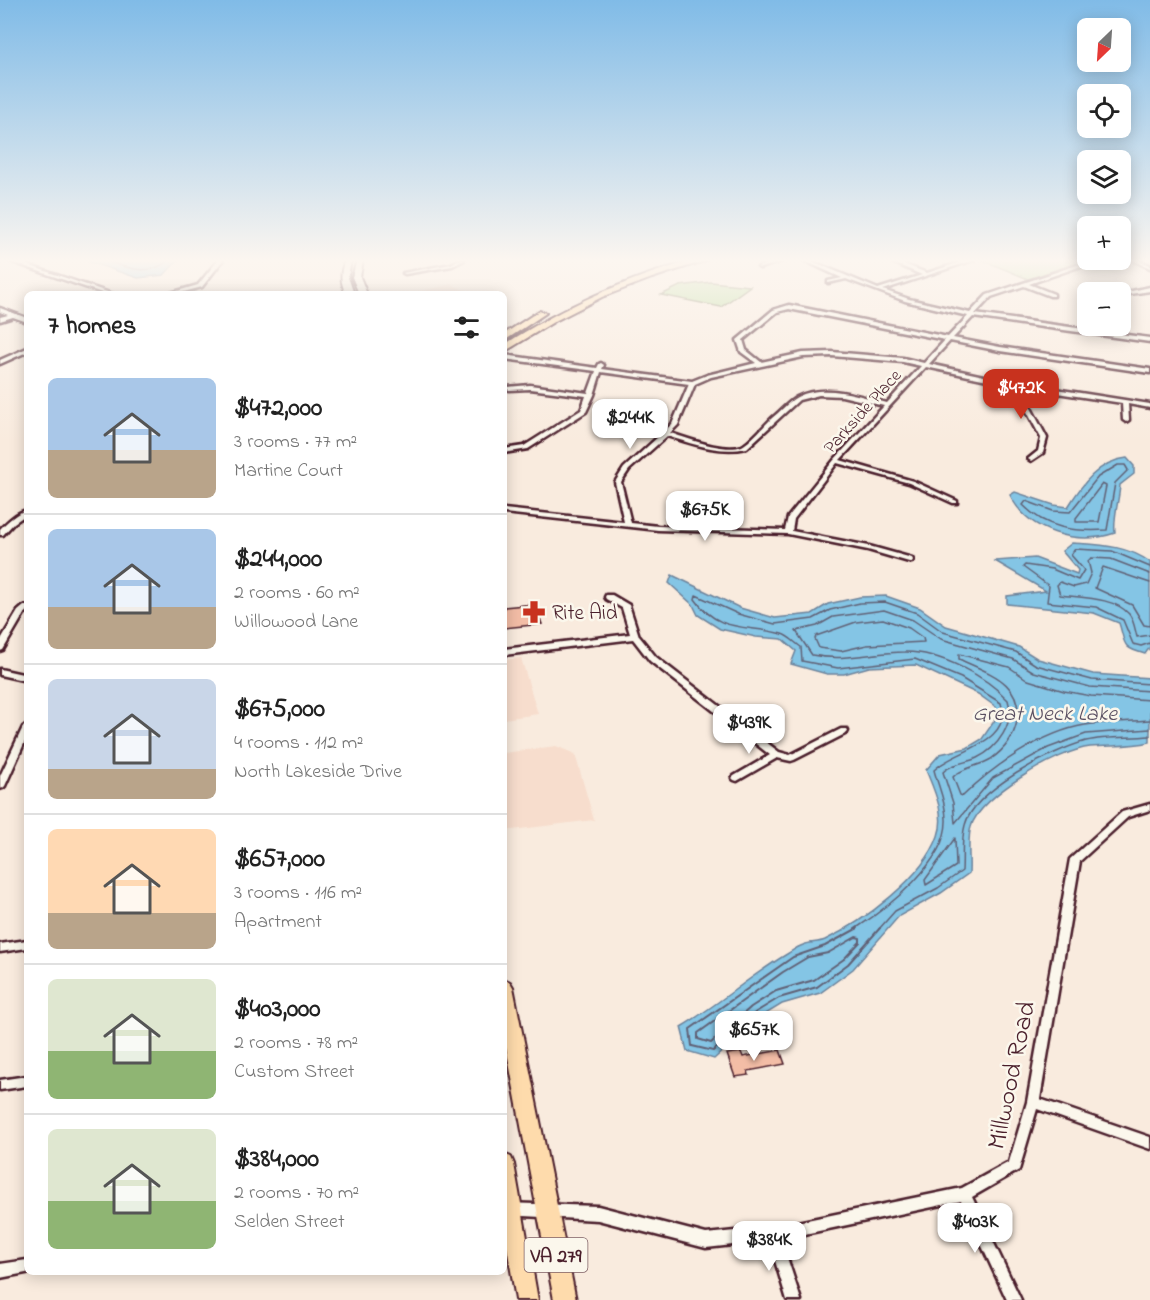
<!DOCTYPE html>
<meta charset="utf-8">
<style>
:root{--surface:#fff;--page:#f2f2f2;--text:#222;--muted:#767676;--line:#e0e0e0;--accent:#c8321e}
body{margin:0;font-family:"Indie Flower",sans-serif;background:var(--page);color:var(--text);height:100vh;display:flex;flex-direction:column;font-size:22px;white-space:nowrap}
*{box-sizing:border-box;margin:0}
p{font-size:20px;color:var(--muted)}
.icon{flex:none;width:33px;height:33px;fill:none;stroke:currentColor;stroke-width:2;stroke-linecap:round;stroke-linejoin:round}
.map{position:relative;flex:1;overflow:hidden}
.panel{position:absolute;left:24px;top:291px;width:483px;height:984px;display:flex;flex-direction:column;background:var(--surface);border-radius:9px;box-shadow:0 3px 15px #0003}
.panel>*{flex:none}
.needle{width:39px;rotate:205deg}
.tools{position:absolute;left:1077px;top:18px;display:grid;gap:12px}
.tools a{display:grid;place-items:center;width:54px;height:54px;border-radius:9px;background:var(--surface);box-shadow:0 3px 15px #0003;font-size:30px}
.price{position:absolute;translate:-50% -51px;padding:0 14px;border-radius:12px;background:#fff;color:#222;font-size:20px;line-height:39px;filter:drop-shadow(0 2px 3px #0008)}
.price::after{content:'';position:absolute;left:50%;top:36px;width:18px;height:14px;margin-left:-9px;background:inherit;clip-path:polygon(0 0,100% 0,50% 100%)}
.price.current{background:var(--accent);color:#fff}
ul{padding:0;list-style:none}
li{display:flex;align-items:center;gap:18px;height:150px;padding:0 24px}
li+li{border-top:2px solid var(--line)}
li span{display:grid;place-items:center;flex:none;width:168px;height:120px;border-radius:9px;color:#555}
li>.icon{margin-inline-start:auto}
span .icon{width:72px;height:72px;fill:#fffc;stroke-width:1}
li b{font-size:26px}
h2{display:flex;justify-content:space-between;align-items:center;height:72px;padding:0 24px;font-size:26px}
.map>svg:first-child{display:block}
.built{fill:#f7ddcd}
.green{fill:#b4db96;stroke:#7f7d60;stroke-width:1.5}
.water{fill:#84c5e5;stroke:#6d839b;stroke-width:1.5}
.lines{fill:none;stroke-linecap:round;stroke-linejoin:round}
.shore-far1{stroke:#616175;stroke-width:1.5}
.shore{stroke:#616175;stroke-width:2}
.building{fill:#f3bda6;stroke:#4a1f2b;stroke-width:1.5}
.minor-casing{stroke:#4a1f2b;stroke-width:5}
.tertiary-casing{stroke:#4a1f2b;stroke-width:5}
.secondary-casing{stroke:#4a1f2b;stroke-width:4}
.primary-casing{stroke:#4a1f2b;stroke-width:4}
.minor{fill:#fbf7ec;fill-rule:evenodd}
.tertiary{fill:#fbf7ec;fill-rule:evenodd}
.secondary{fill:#fbf7ec;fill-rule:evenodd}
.primary{fill:#fedbac;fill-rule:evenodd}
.labels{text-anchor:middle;stroke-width:5;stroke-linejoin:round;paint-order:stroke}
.far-street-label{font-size:18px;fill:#4a1f2b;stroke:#fbf7ec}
.shield{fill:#fbf7ec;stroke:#7f6065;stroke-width:1.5}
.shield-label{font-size:20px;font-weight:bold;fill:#4a1f2b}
.poi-label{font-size:21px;fill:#4a1f2b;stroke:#fbf7ec;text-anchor:start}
.water-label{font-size:22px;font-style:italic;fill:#5b5163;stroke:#fbf7ec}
.near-street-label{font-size:26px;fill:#4a1f2b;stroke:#fbf7ec}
</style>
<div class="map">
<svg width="1150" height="1300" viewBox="0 0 1150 1300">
<rect width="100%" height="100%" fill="#f9ebde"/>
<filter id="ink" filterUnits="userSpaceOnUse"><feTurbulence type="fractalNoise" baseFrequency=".0167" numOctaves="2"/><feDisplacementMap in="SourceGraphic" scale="12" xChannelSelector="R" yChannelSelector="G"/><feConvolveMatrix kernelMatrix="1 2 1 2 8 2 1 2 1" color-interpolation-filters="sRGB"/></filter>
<g filter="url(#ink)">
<!-- built -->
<path class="built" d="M452,284L471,294H408Z
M521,658L538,714L504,719V660Z
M556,746L575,754L594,820L504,831V753Z"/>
<!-- green -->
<path class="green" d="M982,260H1079L1082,261L1028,279Z
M711,282L750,286L721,307L661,295L680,286Z"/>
<!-- water -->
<path class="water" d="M84,260H178L164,275L138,278Z
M1127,458L1134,466V474L1120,485C1119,502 1113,516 1115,533C1077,546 1028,532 1010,495L1015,492L1054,505L1068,507C1082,484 1099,461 1127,458Z
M1072,543C1100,545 1126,545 1150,562V647L1145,654C1120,647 1126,644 1119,623L1094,613L1007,604V596L1046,591L995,561L1035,558L1077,574L1078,570L1062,551Z
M672,575L740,608L775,618L812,614L828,604L860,597L886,596L920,608L946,626L1019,647L1038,659L1093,674L1150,678V742C1130,747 1111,745 1090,747C1060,750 979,796 971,827C967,838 970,860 969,873L941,893L899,916L853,969L820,993L782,1004L759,1018L714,1059L687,1051L681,1027C718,1005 750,976 787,954C792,951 797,947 803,945C809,942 818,943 825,940C863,922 924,877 938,836C946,814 934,790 926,770L940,754L967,748L982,739L995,720L996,707L978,694L916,665L869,667L844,674H827L791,664L796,651L782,639L756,637L720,629L698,615L693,605L669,583Z"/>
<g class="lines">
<!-- shore-far1 -->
<path class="shore-far1" d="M104,260C127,268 149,277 169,260
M1118,465H1125L1128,470L1115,483L1107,530C1075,532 1046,529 1023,505L1026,501L1053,511L1070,512L1098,477Z
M1102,484L1106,486L1099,522H1076V518Z
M1150,567L1112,551L1075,549L1071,555L1084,570L1078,580L1052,569L1025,565L1023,567L1049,586L1047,602L1096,607L1123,620L1133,644L1141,646L1150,643
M1150,574L1111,559L1091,558L1088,561L1091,573L1086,584L1074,587L1060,582L1057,585L1060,595C1081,598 1114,597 1129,614C1134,620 1135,630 1137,637L1150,635
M1150,583L1103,567L1095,588L1132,605L1144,625L1150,626
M883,619L909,628L923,638L924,642L867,645L841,651L819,648L815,639L816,636L856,622Z
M1150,691L1090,687L1034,672L1013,659L941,639L913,620L884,610L833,617L817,626L796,631L812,655C844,662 873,652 904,652C938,651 986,676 1008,700C1015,723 998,748 977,758C966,763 952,763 943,772L953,803L955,823L993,778L1048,748L1086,734L1150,729
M1150,700L1091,696L1064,691L1028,680L1009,667L959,654V659C988,673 1024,682 1017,721C1014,737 1004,750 991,759C980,766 961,768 953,777L960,795L963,796C993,766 1043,732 1085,725C1106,721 1129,722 1150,720
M955,838L956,866L926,885L925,880Z
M855,929C887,908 948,862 946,819C946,802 938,786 934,770C954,750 1013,744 1001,703L961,678L915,659L838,668L802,661L801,647C795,643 789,636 782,634C747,624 719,634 695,599L696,595L738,614L775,624L813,619L830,610L860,603L885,602L917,613L943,632L1016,652L1036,665L1092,680L1150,684
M879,929L895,911L938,888L962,871C963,857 961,839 965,825C974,790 1053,750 1086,741C1106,736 1130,738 1150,736"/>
<!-- shore -->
<path class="shore" d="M858,928L825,946L793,957L690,1029L692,1046L713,1051L756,1012L779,998L817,987L848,964L880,928
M856,937L860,938V942L844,959L814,980L776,991L751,1007L711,1043L698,1039V1033L783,972L808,957L828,953Z"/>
</g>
<!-- building -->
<path class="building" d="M535,604L542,624L504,628V607Z
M780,1050L785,1064L748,1071L749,1075L735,1077L727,1054L741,1052L743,1057Z"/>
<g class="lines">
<!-- minor casing -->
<g class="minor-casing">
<path id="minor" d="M6,260H13L113,294H105Z
M218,260H223L202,287L176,294H167L198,285Z
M458,260H464L452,266L405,274L403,273L451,264Z
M779,260H786L760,268L758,267Z
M803,260H809L878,289L922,275L887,260H893L927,273L967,260H974L883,290L909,299L970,313L987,295L1092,260H1099L1029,284L1054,294V296H1050L1024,286L991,297L975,314L1114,333L1119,326H1120L1122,321L1124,320L1127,322L1119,334L1150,338V342L1028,325L973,317L953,338L1000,347L1150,369V373L1000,351L950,341L929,364L1011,382L1150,404V408L1128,404L1129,420L1126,422L1123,420L1122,403L1031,389L1030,406L1047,438L1043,453L1031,461L1028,459L1038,451L1041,438L1024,406L1025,388L926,367L840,460L913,481L957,501V503H953L909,483L837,463L794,519L792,531L869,546L912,558L913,560L912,562H909L868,550L788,534L658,530L504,513V509L624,522L615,482L624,468L672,424L689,384L601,372L594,395L586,412L528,449L504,453V449L524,446L581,410L586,396L530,389L509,390L506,388L507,387L530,385L588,393L596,371L504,359V355L597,368L599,364L601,363L604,365L602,369L692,381L707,375L756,363L741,352L737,340L773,310L789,305L948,337L968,316L905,301L846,279L828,283V281L842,278ZM789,309L945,340L924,363L903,358L832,352L803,353L761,362L746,350L743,340L777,312ZM832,356L903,362L921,366L887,403C859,396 825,383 797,397C788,402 780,412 772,418C765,425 749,443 742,446C724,453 687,438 670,433L678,425L695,384L711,377L803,357ZM819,395L842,396L884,406L834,460L788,517L785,530L658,526L631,523L621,482L629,470L667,436C693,444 719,454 747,448L799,400Z
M1133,260H1139L1150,265V268Z
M1150,287V291L1130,294L1127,292Z
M0,308L27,318V322L13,317L0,321V317L8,315L0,312Z
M27,348V352L0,364V360Z
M27,510V514L14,523L3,535H0V529C8,521 16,513 27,510Z
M606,595H612L629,605L639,636L656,657L779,752L790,755L841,729H847L848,731L847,733L794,760L791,761L777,758L737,781L734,780L732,778L734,776L770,755L650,661L633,639L504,655V649L630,634L622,608L606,599L605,597Z
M24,606H27V612L24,614L3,650L0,651V641L18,611Z
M27,724V737L5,786L3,788L0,789V776L23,727Z
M1150,804V810L1128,817L1080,861L1040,1099L1150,1137V1149L1037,1109L1019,1170L972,1197L1021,1300H1007L961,1201L781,1239L801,1300H787L769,1241L706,1248L598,1220L504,1215V1203L598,1206L706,1234L773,1227L962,1188L1009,1162L1027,1102L1070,859L1122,812Z
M27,940V948L0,952V944Z
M27,1076V1086L0,1090V1080Z
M27,1260V1272H31L0,1278V1264Z"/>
</g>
<!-- tertiary casing -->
<g class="tertiary-casing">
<path id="tertiary" d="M0,669L27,675V681L0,675Z"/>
</g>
<!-- secondary casing -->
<g class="secondary-casing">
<path id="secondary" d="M345,260H351L348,277L354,294H346C340,282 340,272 345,260Z
M357,260H363L360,277L367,294H359L352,277Z"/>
</g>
<!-- primary casing -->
<g class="primary-casing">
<path id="primary" d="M694,260H707L652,278L602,297L555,321L504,352V345C564,306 626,279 694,260Z
M539,311L546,313L504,341V334Z
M504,979L510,982L513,987L576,1300H554L504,1036Z
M504,1154L511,1157L514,1164L538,1300H516L504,1229Z"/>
</g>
<!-- minor -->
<use href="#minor" class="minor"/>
<!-- tertiary -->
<use href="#tertiary" class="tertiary"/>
<!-- secondary -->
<use href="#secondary" class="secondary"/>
<!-- primary -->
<use href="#primary" class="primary"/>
</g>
</g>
<!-- sky -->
<linearGradient id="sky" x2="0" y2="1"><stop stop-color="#80bbe7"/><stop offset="0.59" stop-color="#fcf6f0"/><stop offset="1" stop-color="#fcf6f0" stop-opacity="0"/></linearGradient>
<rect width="1150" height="442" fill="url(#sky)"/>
<!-- icons -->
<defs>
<g id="pharmacy-bare" transform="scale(1.8)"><path d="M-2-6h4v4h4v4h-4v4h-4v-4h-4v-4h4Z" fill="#c8321e" stroke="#fbf7ec" stroke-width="2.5" paint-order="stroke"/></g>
</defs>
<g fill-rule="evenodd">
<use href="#pharmacy-bare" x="534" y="612"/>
</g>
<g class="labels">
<!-- far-street labels -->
<g class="far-street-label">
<text transform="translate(862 411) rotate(-48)" y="6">Parkside Place</text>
</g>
<!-- shield labels -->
<rect class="shield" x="524.5" y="1238" width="63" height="34" rx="4.5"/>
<g class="shield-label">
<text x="556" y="1262">VA 279</text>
</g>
<!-- poi labels -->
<g class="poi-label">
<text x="552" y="619">Rite Aid</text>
</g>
<!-- water labels -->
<g class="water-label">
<text x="1045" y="720">Great Neck Lake</text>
</g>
<!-- near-street labels -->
<g class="near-street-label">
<text transform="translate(1010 1075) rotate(-78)" y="9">Millwood Road</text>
</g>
</g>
</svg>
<div class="tools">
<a><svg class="needle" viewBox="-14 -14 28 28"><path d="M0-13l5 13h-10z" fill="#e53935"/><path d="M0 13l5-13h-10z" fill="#767676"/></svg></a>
<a><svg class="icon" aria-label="locate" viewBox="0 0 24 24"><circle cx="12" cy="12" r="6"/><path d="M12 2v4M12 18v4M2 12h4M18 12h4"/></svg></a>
<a><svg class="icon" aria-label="layers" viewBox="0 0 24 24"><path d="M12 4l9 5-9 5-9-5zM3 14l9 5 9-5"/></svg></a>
<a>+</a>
<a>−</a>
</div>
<b class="price current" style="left:1021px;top:420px">$472K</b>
<b class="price" style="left:630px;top:450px">$244K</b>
<b class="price" style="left:705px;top:542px">$675K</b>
<b class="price" style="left:749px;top:755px">$439K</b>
<b class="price" style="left:754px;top:1062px">$657K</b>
<b class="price" style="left:975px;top:1254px">$403K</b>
<b class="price" style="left:769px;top:1272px">$384K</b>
<section class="panel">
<h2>7 homes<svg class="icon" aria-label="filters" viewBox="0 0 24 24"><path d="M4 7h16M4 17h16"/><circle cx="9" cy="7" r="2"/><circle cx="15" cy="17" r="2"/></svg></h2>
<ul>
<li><span style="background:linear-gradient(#a9c7e8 60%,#b9a48a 0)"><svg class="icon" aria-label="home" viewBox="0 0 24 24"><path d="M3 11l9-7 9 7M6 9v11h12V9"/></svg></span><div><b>$472,000</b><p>3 rooms · 77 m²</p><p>Martine Court</p></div></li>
<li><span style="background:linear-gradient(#a9c7e8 65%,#b9a48a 0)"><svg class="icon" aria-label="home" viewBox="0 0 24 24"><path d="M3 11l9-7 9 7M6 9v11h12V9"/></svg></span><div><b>$244,000</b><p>2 rooms · 60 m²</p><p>Willowood Lane</p></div></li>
<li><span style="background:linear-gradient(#c9d6e8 75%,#b9a48a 0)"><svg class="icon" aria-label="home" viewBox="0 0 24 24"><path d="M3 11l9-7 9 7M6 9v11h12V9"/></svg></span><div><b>$675,000</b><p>4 rooms · 112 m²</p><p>North Lakeside Drive</p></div></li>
<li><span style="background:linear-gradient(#ffd9b3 70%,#b9a48a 0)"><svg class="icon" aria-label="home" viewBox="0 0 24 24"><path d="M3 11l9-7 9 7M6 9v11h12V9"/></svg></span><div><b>$657,000</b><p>3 rooms · 116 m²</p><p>Apartment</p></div></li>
<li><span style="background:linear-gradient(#dfe7d0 60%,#8fb573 0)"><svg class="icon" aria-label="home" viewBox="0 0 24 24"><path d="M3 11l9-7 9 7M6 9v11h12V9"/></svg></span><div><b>$403,000</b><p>2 rooms · 78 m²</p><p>Custom Street</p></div></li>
<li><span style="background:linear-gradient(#dfe7d0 60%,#8fb573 0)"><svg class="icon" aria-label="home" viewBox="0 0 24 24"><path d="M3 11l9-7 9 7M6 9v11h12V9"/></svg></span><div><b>$384,000</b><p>2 rooms · 70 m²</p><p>Selden Street</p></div></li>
</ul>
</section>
</div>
